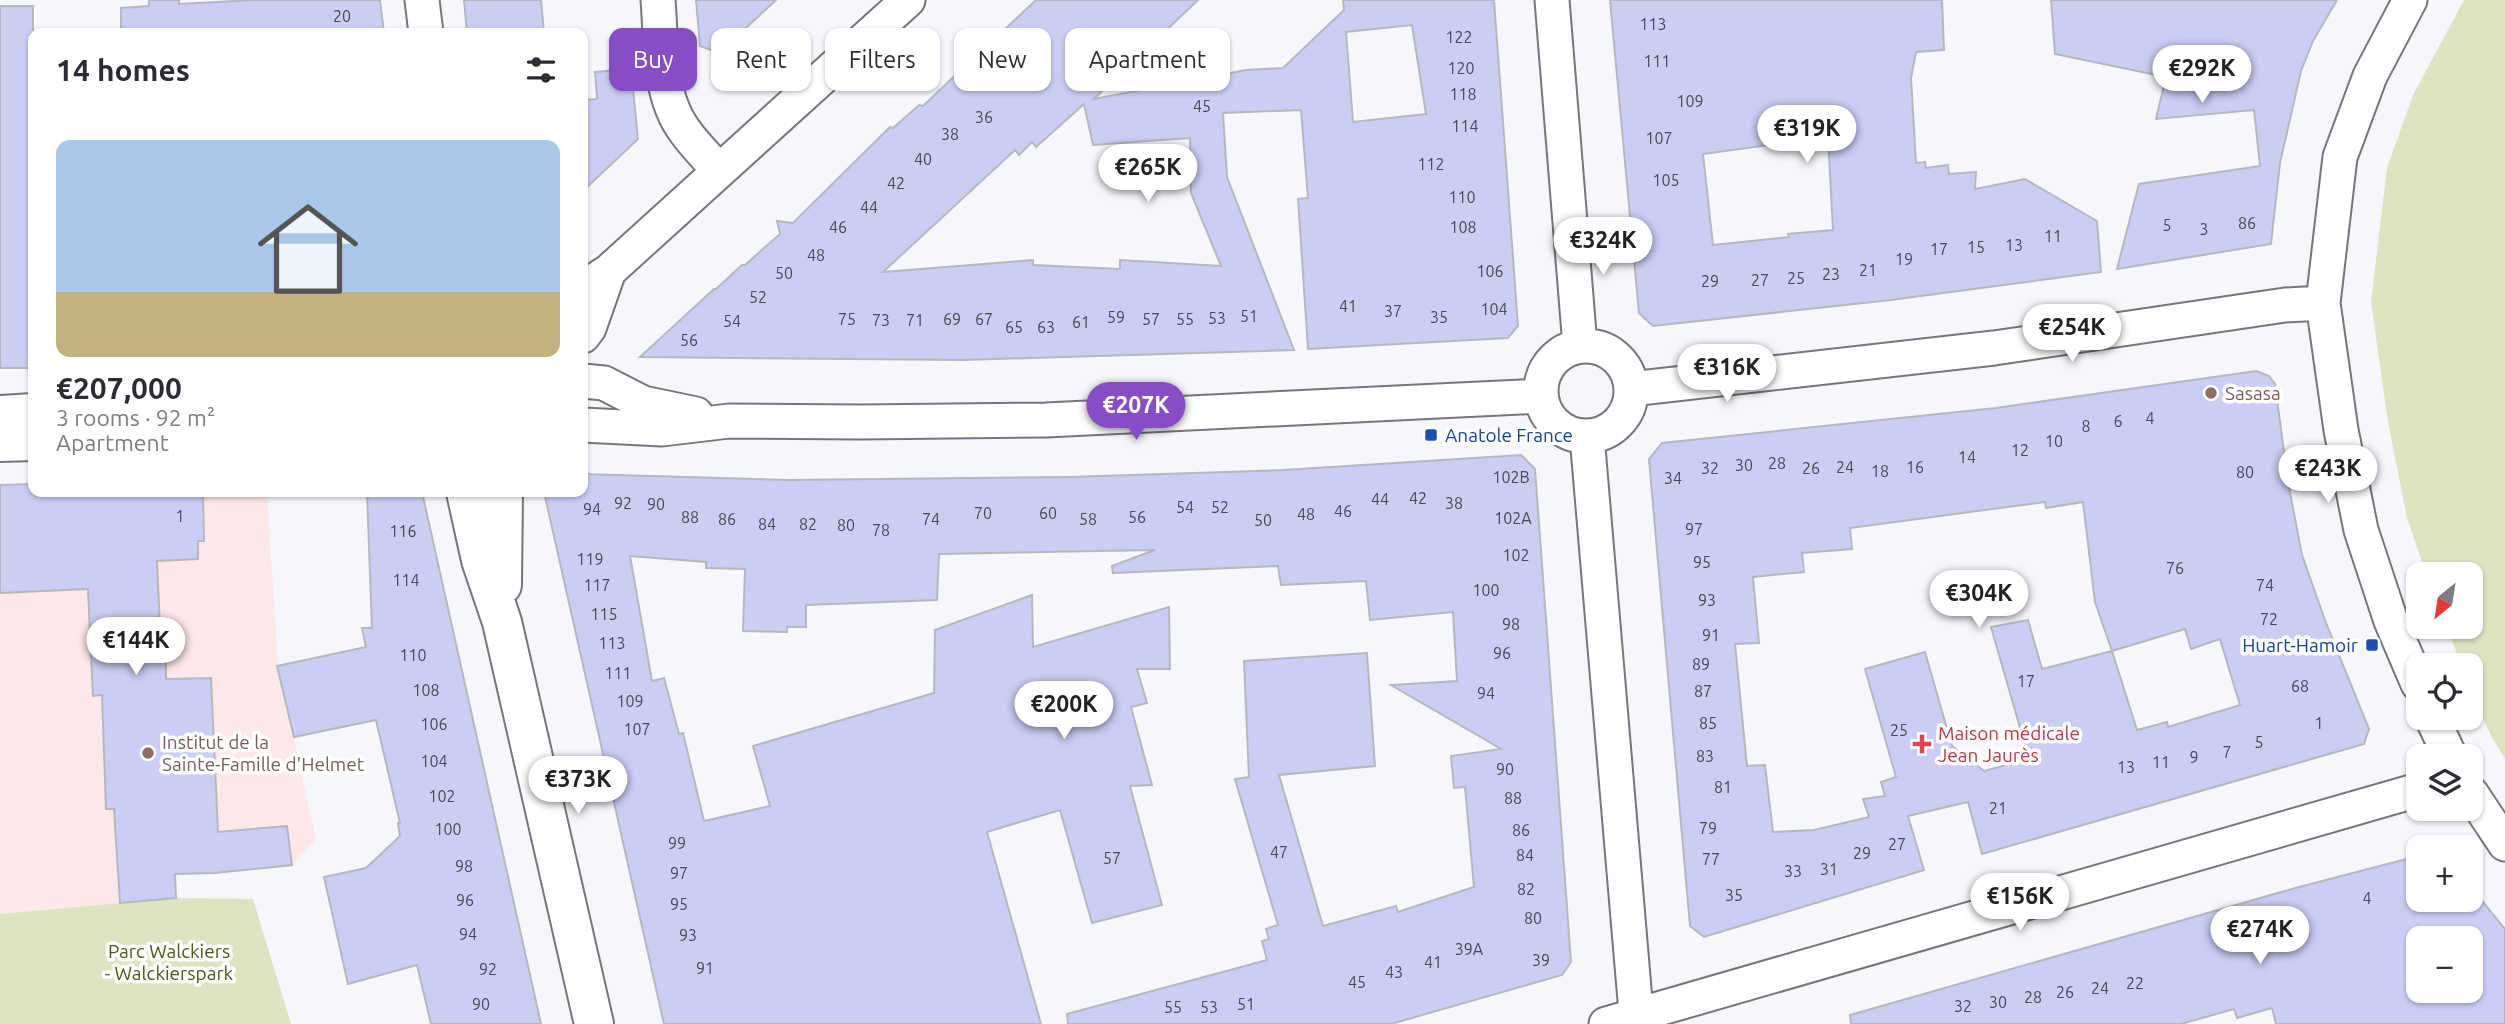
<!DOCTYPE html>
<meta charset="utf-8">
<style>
:root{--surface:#fff;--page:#f2f2f3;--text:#2b2b33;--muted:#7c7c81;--line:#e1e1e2;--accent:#874dc4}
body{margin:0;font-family:Ubuntu,sans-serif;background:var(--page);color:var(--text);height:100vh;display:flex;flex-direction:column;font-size:26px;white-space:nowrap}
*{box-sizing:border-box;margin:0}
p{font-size:23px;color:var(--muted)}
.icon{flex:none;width:38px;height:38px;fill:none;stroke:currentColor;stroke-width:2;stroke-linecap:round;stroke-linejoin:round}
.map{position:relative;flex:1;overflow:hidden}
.sheet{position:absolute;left:28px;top:28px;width:560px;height:469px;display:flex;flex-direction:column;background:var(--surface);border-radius:14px;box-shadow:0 2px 5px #0004}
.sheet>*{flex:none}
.hud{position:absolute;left:609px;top:28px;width:665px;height:63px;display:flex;gap:14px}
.needle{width:46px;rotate:210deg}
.fabs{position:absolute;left:2406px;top:562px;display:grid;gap:14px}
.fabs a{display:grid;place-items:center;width:77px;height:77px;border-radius:14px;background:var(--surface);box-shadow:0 2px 5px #0004;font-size:35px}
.price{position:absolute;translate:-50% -60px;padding:0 16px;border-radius:24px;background:#fff;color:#222;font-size:23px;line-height:46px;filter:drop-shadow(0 2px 4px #0008)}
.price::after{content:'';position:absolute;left:50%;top:42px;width:21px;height:16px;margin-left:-10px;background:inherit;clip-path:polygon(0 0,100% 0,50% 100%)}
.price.current{background:var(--accent);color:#fff}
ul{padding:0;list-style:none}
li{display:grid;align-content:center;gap:14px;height:371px;padding:0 28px}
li+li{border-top:2px solid var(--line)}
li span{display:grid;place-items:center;height:217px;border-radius:14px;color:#555}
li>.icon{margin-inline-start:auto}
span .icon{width:126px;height:126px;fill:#fffc;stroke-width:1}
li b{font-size:30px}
h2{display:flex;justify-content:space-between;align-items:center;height:84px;padding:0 28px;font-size:30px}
.pill{padding:0 24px;border-radius:14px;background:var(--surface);box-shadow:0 2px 5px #0004;font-size:24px;line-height:63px}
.pill.current{background:var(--accent);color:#fff}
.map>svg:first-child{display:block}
.education{fill:#fde7e8}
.green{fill:#dde4c1}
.building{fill:#cacdf4;stroke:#b7b8be;stroke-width:2;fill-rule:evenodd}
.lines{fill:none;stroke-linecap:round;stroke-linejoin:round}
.street-casing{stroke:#75767b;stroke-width:37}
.secondary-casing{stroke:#75767b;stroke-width:42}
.street{stroke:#fff;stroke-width:33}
.secondary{stroke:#fff;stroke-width:38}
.education-dot{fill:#8d6e63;stroke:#fff;stroke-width:2.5}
.transit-dot{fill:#1a4fb4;stroke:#fff;stroke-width:2.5}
.health-dot{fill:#e0444e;stroke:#fff;stroke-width:2.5}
.labels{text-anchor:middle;stroke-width:7;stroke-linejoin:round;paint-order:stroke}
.number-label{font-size:16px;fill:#484954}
.education-label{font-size:19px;fill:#785e54;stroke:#fff;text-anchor:start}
.transit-label{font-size:19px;fill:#164399;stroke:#fff;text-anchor:start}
.health-label{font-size:19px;fill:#be3a42;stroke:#fff;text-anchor:start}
.park-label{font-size:19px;fill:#4e5619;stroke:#fff}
</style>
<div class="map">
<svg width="2505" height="1024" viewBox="0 0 2505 1024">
<rect width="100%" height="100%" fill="#f6f6fd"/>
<!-- education -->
<path class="education" d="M33,484V492H267L278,666L316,840L292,865L175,874L176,898L0,914V485Z"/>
<!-- green -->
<path class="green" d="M2464,0H2505V758C2487,732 2471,697 2471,665H2462L2446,627L2471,626V574H2426L2407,518L2388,422L2371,302L2387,168L2413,95Z
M176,898L253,899L291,1024H0V914Z"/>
<!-- building -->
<path class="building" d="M149,0H179V4L254,0H380L384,33H121V8L149,6Z
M464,0H541L544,33H467Z
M696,0H776L719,53L700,46Z
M1036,0H1198L1094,99L1246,70L1283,68L1344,10L1343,0H1494L1518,326L1508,338L1308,349L1298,199L1308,198L1301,110L1223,113L1227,177L1294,350L964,360L640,357L714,289H716L742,265H745L780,234L777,221L793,223L890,127L893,128L919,105L923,106L985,47L973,35L1001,33ZM1412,25L1426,114L1353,122L1346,32ZM1084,104L1093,145L1190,138L1191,193L1221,266L1120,260V269L1033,265V260L883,272L1015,150L1019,155L1032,142L1036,147Z
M1610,0H1942L1944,50L1916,52L1911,78L1916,163L1925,162L1926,168L1948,165L1949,174L1976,172L1975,189L2025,179L2097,221L2101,272L1891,300L1653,326L1639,313ZM1828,137L1833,230L1788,234L1789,237L1713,245L1703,154Z
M2051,0H2337L2313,41L2301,71L2280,163L2271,244L2117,269L2139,184L2260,166L2254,110L2156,119L2166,77L2055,54Z
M0,6H33V368H0Z
M631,69L638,139L583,191V100L597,99L595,72Z
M2256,371L2269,376L2275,384L2288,482L2302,555L2326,623L2369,729L2364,744L1982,854L1968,802L1908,816L1924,870L1704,937L1690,926L1649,459L1662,443L1996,408ZM2045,502L2046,508L2083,502L2095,602L2112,651L2042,669L2028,620L1991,627L2029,759L1984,771L1952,746L1925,652L1865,669L1896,777L1881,782L1885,796L1863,799L1869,817L1814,830L1773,832L1765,765L1747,766L1735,644L1759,643L1753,577L1804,572L1802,553L1852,549L1850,528ZM2185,629L2191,649L2220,639L2240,705L2168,727L2167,722L2137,730L2112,651Z
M1521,455L1535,469L1571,962L1562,975L1391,1024H1068L1067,1014L1267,960L1262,941L1269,939L1266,929L1278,925L1235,779L1249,777L1244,661L1367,653L1375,766L1279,775L1323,926L1396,906L1398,912L1474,887L1465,787L1454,788L1451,756L1501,749L1391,685L1457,681L1453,612L1370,620L1366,581L1281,585L1278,566L1113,573L1112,566L1155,550L939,554L937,600L806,605V627H787V632L743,631L745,569L706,568V562L630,556L652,681L664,678L679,734L683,733L704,821L770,806L753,746L934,693L935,630L1032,595L1033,647L1169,607L1170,669H1137L1147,703L1131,707L1152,785L1130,786L1162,905L1092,923L1060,810L987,832L1041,1024H664L544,492H583V474L787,480L1069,477L1284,470Z
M33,484V492H203L204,541H198V559L157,561L161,652L166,651V679L211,678L218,832L287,826L292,865L215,873L175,874L176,898L120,903L114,809H106L102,695L93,696L88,589L0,593V485Z
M367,492H422L541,1024H431L417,965L348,984L324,877L366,868L400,836L398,823H400L376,720L294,737L277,666L366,647L362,628H372Z
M2418,856V900H2471V887L2505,929V1024H2276L2272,1008L2237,1018L2234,1009L2181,1024H1851L1850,1015L2299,887ZM2418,938H2471V990H2418Z"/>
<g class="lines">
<!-- street casing -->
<g class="street-casing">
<path id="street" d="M422,0L426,33
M658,0C661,35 659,77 673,110C682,133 703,152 719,171
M1552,0L1580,346
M2410,0L2370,76L2340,157L2323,303L2341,430L2361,530L2391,621L2418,684
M583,288L609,271L908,0
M583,336L589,328L609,271
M1541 391a45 45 0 1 1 90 0a45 45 0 1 1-90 0Z
M583,381L604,383L643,403L696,414
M1631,389L1994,348L2285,305L2323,303
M583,425L662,429L729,421L861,422L1046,420L1541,396
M1587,436L1637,1024
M2432,718L2450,756
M2471,793L2505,844
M1606,1024L2418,790"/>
</g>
<!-- secondary casing -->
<g class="secondary-casing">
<path id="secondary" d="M0,415L33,413
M0,442L33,441
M466,492L481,560L502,622L594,1024
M502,585L503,492"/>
</g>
<!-- street -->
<use href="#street" class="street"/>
<!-- secondary -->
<use href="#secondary" class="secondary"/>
</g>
<!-- markers -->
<g class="education-dot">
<circle cx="2211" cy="393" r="7"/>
<circle cx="148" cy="753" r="7"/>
</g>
<g class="transit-dot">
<rect x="1424" y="428" width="14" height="14" rx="3.5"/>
<rect x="2365" y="638" width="14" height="14" rx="3.5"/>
</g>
<path class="health-dot" d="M1918.5 733.5h7v7h7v7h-7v7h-7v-7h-7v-7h7z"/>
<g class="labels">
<!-- number labels -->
<g class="number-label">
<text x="342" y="22">20</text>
<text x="1653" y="30">113</text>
<text x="1459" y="43">122</text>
<text x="1657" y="67">111</text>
<text x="1461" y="74">120</text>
<text x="1463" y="100">118</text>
<text x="1690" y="107">109</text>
<text x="1202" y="112">45</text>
<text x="984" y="123">36</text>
<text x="1465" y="132">114</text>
<text x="950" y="140">38</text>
<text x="1659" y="144">107</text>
<text x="923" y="165">40</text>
<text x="1431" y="170">112</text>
<text x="1666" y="186">105</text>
<text x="896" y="189">42</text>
<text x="1462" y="203">110</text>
<text x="869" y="213">44</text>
<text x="2247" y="229">86</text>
<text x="2167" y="231">5</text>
<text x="838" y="233">46</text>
<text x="1463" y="233">108</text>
<text x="2204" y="235">3</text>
<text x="2053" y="242">11</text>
<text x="2014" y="251">13</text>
<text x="1976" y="253">15</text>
<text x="1939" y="255">17</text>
<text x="816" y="261">48</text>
<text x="1904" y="265">19</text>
<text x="1868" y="276">21</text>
<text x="1490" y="277">106</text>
<text x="784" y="279">50</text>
<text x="1831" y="280">23</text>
<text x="1796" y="284">25</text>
<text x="1760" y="286">27</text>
<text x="1710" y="287">29</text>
<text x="758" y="303">52</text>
<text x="1348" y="312">41</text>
<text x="1494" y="315">104</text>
<text x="1393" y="317">37</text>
<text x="1249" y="322">51</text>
<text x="1116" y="323">59</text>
<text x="1439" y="323">35</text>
<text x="1217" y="324">53</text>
<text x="847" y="325">75</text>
<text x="952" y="325">69</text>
<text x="984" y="325">67</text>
<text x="1151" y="325">57</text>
<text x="1185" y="325">55</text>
<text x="881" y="326">73</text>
<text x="915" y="326">71</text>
<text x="732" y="327">54</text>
<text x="1081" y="328">61</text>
<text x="1014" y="333">65</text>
<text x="1046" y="333">63</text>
<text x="689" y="346">56</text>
<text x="2150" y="424">4</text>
<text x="2118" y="427">6</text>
<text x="2086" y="432">8</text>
<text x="2054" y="447">10</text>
<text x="2020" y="456">12</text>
<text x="1967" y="463">14</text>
<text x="1777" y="469">28</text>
<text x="1744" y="471">30</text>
<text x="1845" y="473">24</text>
<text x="1915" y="473">16</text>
<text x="1710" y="474">32</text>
<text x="1811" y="474">26</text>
<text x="1880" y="477">18</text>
<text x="2245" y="478">80</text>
<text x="1511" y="483">102B</text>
<text x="1673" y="484">34</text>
<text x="1418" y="504">42</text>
<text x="1380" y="505">44</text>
<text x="623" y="509">92</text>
<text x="1454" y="509">38</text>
<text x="656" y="510">90</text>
<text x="1185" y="513">54</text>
<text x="1220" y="513">52</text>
<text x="592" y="515">94</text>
<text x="1343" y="517">46</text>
<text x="983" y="519">70</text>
<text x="1048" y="519">60</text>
<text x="1306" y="520">48</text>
<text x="180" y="522">1</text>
<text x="690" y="523">88</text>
<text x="1137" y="523">56</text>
<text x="1513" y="524">102A</text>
<text x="727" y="525">86</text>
<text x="931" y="525">74</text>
<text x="1088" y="525">58</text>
<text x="1263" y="526">50</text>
<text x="767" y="530">84</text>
<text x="808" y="530">82</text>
<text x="846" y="531">80</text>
<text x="1694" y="535">97</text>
<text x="881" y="536">78</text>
<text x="403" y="537">116</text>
<text x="1516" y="561">102</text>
<text x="590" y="565">119</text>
<text x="1702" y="568">95</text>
<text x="2175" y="574">76</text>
<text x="406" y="586">114</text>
<text x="597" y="591">117</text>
<text x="2265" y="591">74</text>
<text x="1486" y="596">100</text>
<text x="1707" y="606">93</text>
<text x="604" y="620">115</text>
<text x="2269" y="625">72</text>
<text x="1511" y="630">98</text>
<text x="1711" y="641">91</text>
<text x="612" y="649">113</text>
<text x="1502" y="659">96</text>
<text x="413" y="661">110</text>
<text x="1701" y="670">89</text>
<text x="618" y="679">111</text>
<text x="2026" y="687">17</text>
<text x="2300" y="692">68</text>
<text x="426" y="696">108</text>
<text x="1703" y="697">87</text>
<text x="1486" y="699">94</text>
<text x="630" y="707">109</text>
<text x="1708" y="729">85</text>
<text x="2319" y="729">1</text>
<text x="434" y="730">106</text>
<text x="637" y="735">107</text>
<text x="1899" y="736">25</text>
<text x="2259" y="748">5</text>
<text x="2227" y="758">7</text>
<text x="1705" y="762">83</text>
<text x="2194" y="763">9</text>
<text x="434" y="767">104</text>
<text x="2161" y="768">11</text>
<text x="2126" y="773">13</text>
<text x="1505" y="775">90</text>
<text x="1723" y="793">81</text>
<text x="442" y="802">102</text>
<text x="1513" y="804">88</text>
<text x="1998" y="814">21</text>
<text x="1708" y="834">79</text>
<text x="448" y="835">100</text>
<text x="1521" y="836">86</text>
<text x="677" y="849">99</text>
<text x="1897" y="850">27</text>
<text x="1279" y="858">47</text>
<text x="1862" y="859">29</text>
<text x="1525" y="861">84</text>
<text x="1112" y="864">57</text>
<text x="1711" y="865">77</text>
<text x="464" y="872">98</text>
<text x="1829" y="875">31</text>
<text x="1793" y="877">33</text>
<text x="679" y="879">97</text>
<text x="1526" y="895">82</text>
<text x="1734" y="901">35</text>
<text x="2367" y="904">4</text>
<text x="465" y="906">96</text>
<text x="679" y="910">95</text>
<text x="1533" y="924">80</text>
<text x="468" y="940">94</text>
<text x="688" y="941">93</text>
<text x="1469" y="955">39A</text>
<text x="1541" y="966">39</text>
<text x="1433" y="968">41</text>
<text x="705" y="974">91</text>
<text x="488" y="975">92</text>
<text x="1394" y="978">43</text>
<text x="1357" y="988">45</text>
<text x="2135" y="989">22</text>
<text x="2100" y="994">24</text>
<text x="2065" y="998">26</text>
<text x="2033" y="1003">28</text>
<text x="1998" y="1008">30</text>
<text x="481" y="1010">90</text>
<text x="1246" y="1010">51</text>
<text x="1963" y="1012">32</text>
<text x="1173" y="1013">55</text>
<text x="1209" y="1013">53</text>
</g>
<!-- education labels -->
<g class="education-label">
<text x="2225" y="400">Sasasa</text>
<text x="162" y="749">Institut de la<tspan x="162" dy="22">Sainte-Famille d'Helmet</tspan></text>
</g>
<!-- transit labels -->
<g class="transit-label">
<text x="1445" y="442">Anatole France</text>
<text x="2358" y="652" text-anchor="end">Huart-Hamoir</text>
</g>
<!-- health labels -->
<g class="health-label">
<text x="1938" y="740">Maison médicale<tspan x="1938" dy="22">Jean Jaurès</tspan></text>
</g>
<!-- park labels -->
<g class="park-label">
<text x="169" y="958">Parc Walckiers<tspan x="169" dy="22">- Walckierspark</tspan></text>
</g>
</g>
</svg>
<div class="fabs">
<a><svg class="needle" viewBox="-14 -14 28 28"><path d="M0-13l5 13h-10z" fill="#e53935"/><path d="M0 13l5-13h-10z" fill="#7c7c81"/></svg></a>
<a><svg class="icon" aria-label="locate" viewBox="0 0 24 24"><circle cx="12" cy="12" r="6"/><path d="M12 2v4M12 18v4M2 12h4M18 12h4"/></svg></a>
<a><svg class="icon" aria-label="layers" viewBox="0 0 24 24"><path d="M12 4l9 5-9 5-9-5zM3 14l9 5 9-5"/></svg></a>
<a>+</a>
<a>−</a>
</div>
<b class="price" style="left:2202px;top:105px">€292K</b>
<b class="price" style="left:1807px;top:165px">€319K</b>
<b class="price" style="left:1148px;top:204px">€265K</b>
<b class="price" style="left:1603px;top:277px">€324K</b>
<b class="price" style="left:2072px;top:364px">€254K</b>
<b class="price" style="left:1727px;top:404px">€316K</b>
<b class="price current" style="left:1136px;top:442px">€207K</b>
<b class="price" style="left:2328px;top:505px">€243K</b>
<b class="price" style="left:1979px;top:630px">€304K</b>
<b class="price" style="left:136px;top:677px">€144K</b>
<b class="price" style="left:1064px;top:741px">€200K</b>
<b class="price" style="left:578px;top:816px">€373K</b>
<b class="price" style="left:2020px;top:933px">€156K</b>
<b class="price" style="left:2260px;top:966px">€274K</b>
<div class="hud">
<a class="pill current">Buy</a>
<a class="pill">Rent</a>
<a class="pill">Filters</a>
<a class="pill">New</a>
<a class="pill">Apartment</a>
</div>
<section class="sheet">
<h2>14 homes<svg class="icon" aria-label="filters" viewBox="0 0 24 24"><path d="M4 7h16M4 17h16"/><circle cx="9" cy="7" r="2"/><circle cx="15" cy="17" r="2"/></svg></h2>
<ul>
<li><span style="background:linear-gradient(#a9c7e8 70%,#c2b280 0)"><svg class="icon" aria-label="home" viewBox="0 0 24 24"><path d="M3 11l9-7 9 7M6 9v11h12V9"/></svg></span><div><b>€207,000</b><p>3 rooms · 92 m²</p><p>Apartment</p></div></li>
</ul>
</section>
</div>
